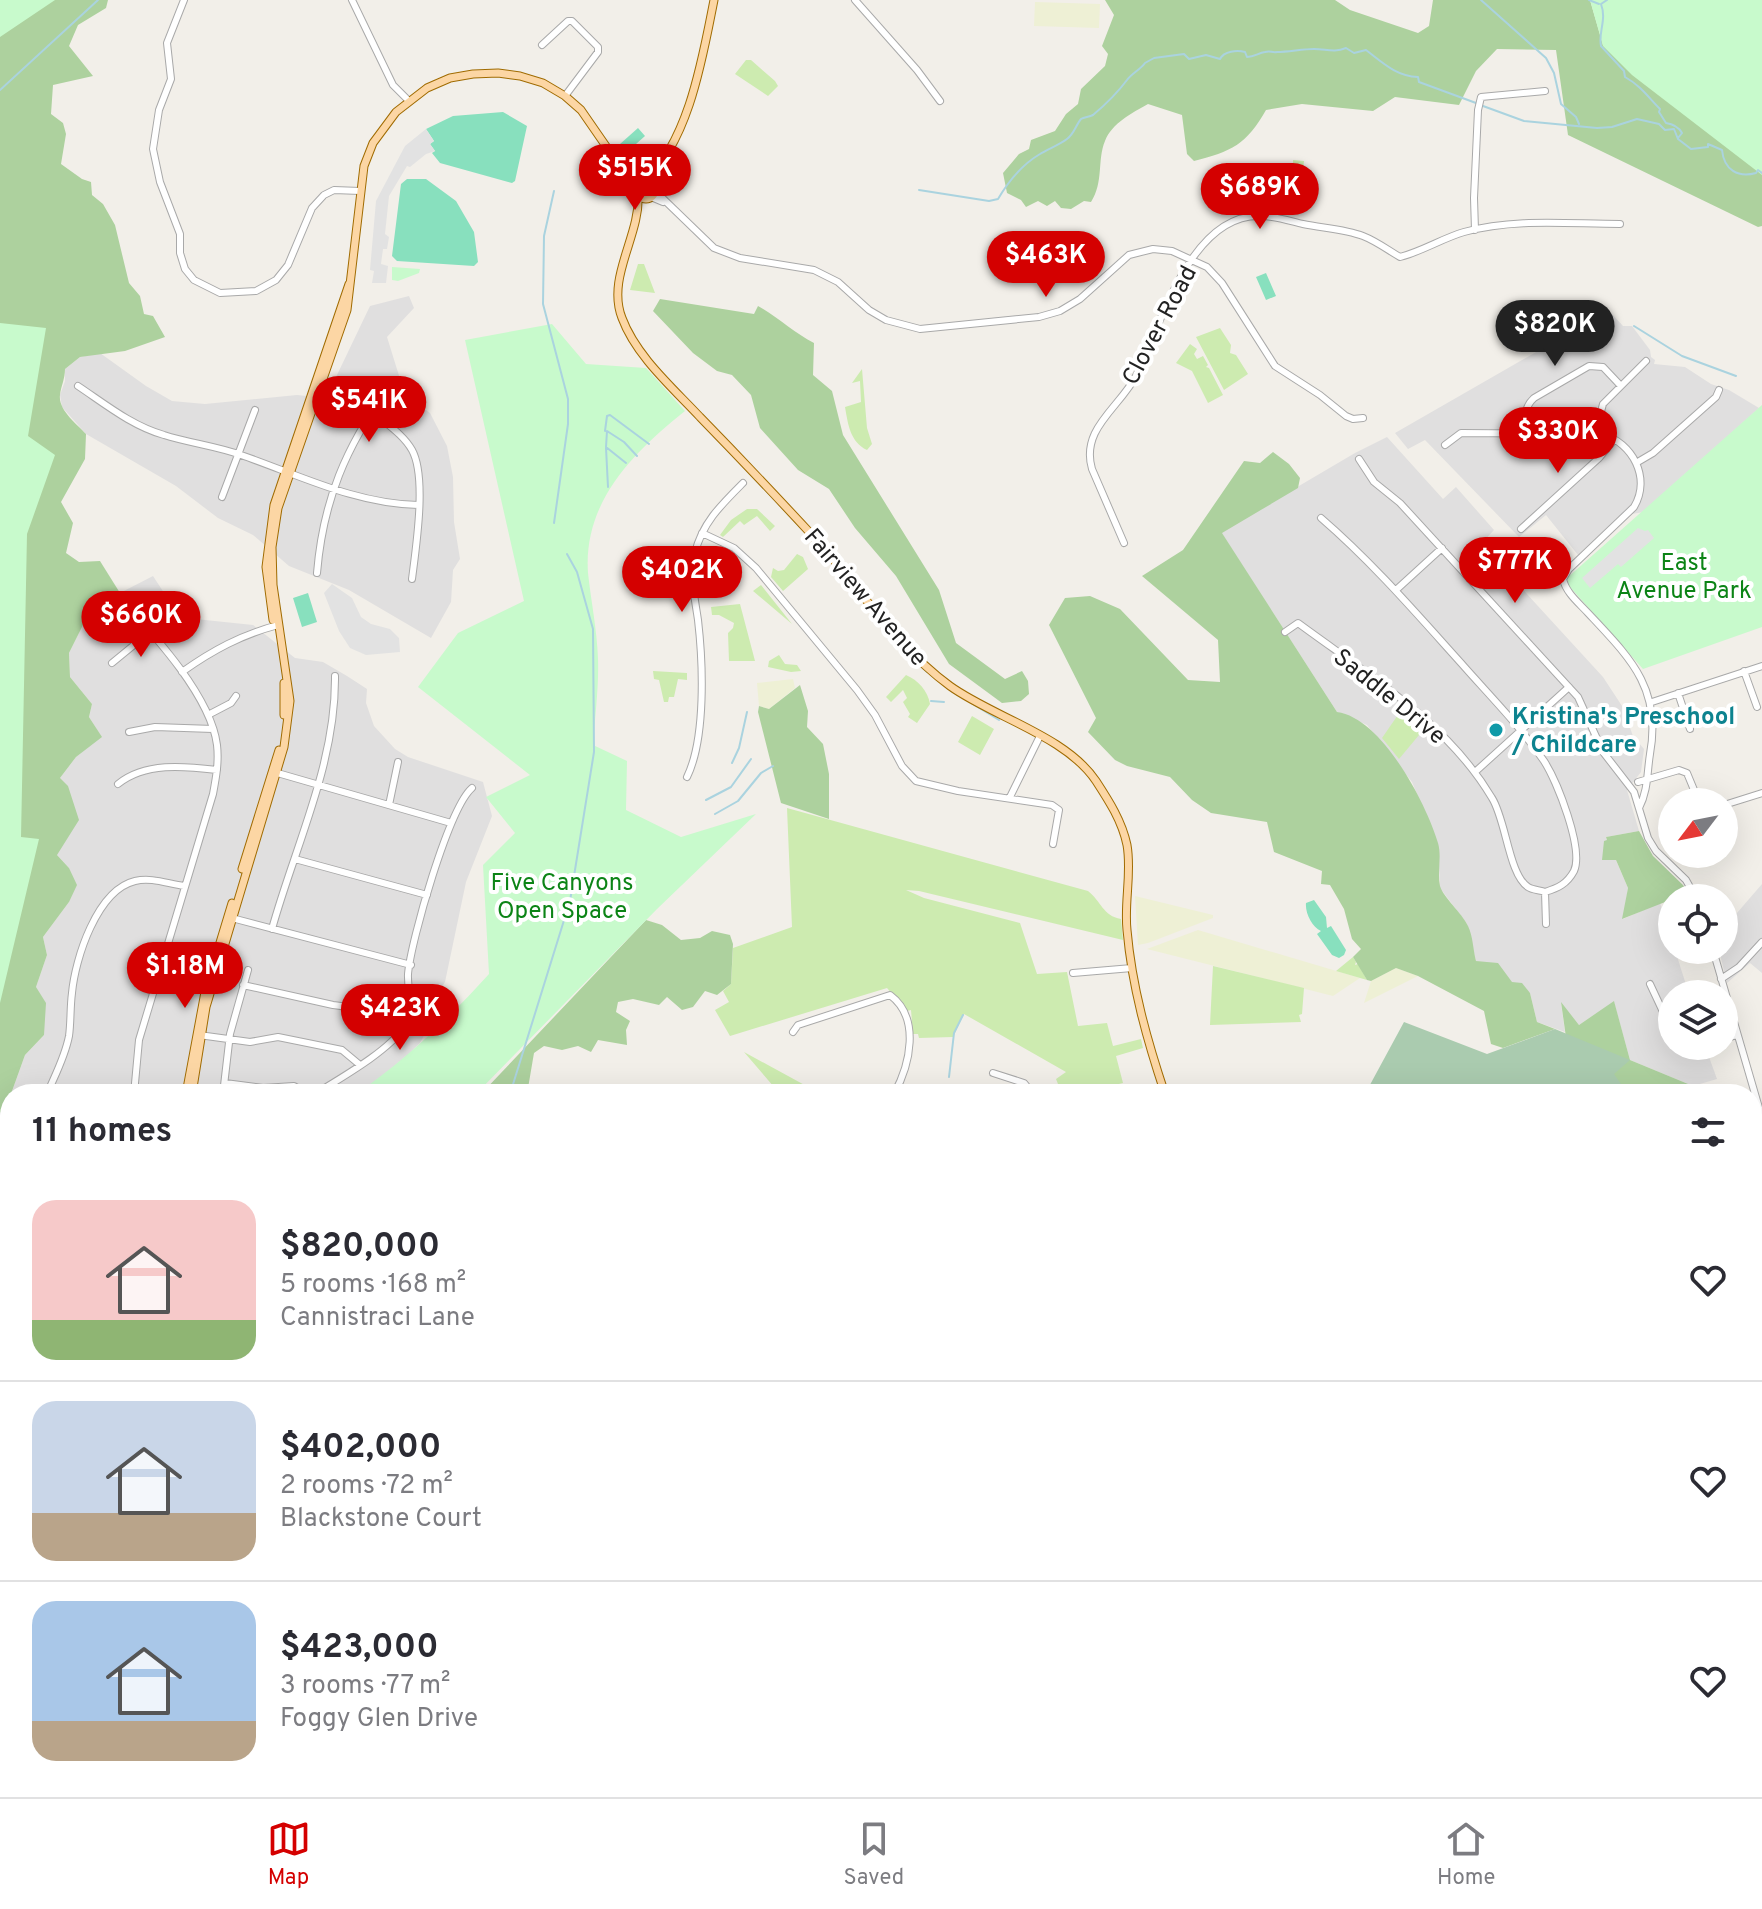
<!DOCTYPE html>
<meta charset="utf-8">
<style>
:root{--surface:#fff;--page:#f7f7f7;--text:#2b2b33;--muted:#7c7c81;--line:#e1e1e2;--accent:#d40000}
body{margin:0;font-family:Overpass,sans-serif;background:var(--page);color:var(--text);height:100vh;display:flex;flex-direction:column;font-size:30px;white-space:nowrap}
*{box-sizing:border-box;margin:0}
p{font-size:26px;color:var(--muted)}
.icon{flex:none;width:44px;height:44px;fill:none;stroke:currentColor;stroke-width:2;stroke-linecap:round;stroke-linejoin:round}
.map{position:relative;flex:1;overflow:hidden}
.drawer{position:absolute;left:0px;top:1084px;width:1762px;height:714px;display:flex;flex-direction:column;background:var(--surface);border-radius:32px 32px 0 0;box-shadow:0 8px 32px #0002}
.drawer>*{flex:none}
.needle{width:52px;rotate:238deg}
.fabs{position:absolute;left:1658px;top:788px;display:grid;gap:16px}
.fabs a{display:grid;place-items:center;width:80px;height:80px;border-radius:50%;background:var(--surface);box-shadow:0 8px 32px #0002;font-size:40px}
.price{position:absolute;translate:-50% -68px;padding:0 18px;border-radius:28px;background:var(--accent);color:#fff;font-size:26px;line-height:52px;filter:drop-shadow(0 2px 4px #0008)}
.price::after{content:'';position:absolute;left:50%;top:48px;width:24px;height:18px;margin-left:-12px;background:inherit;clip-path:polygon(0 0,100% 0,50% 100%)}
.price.active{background:#222;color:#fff}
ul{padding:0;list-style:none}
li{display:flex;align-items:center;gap:24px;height:200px;padding:0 32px}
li+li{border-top:2px solid var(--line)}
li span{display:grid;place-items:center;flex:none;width:224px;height:160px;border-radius:24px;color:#555}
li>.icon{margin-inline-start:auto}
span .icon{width:96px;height:96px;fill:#fffc;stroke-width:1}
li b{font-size:34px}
h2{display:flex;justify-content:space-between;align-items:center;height:96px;padding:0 32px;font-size:34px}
.tabs{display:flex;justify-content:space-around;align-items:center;height:112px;border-top:2px solid var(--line);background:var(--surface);font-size:22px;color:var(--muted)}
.tabs a{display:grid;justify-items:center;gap:4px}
.tabs .active{color:var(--accent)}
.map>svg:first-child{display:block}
.residential{fill:#e0dfdf}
.education{fill:#ffffe5}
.religious{fill:#d0d0d0}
.farmland{fill:#eef0d5}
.grass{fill:#cdebb0}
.forest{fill:#add19e}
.cemetery{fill:#aacbaf}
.park{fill:#c8facc}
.pitch{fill:#88e0be}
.parking{fill:#e2e2e2}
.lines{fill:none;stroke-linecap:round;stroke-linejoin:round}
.stream{stroke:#aad3df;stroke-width:2}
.minor-casing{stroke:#a9a9a9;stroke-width:8}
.major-casing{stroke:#a06b00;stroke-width:9}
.minor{stroke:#fff;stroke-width:6}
.major{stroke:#fcd6a4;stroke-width:7}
.culture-dot{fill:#0f9aa8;stroke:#fff;stroke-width:3}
.labels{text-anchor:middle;stroke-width:8;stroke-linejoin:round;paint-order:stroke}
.street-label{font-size:24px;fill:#222;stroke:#fff}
.park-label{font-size:24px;fill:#0c8416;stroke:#fff}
.culture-label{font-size:24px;font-weight:bold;fill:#0d838f;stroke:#fff;text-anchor:start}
</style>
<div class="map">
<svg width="1762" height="1797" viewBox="0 0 1762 1797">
<rect width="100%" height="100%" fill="#f2efe9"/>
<!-- residential -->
<path class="residential" d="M409,296L414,308L387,337L405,395L430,413L447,446L453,477L454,522L460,559L453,570L451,602L431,638L349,590L289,566L253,535L218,518L176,486L86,434L62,407L60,395L65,381V369L80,357L100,353L146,386L172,401L205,404L297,395L326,398L370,306Z
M1611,313L1623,326H1632L1650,350L1651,357L1655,360L1654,364L1685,367L1711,384L1729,390L1759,408L1644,512L1619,516L1578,555L1546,515L1519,537L1425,440L1408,449L1395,433L1557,340Z
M1387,437L1443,499L1456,487L1494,530L1481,544L1489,545L1494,552L1492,554L1526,593L1603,677L1622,706L1633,736L1644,749L1641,772L1627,790L1639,831L1606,837L1628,888L1623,919L1660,903L1672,941V950H1675L1689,994H1672V1046H1705L1717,1079L1693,1086L1630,1060L1614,1002L1579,1025L1561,1003L1565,1032L1537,1022L1530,993L1476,961L1467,924L1440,888L1438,845L1412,782L1367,725L1337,712L1221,532L1355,453Z
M153,576L172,605L186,618L253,625L295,658L323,662L347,676L367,689L366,703L374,726L395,749L408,757L483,782L492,816L466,882L445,982L436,996L432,1020L420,1043L394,1069L356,1094H11L25,1055L44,1035L36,987L47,955L43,937L69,902V868L57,855L60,778L76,757L101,736L89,717L92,704L70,677L69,653L88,615L120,593Z
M1762,884V973L1750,963L1727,983L1719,950H1724V928Z
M10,1097V1233L0,1232V1113Z
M0,1400L10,1406V1578L0,1549Z
M1762,1578V1718L1752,1715V1580L1761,1581Z
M833,1788H906L901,1797H845Z"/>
<!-- education -->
<path class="education" d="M1762,1318V1502L1752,1507V1381L1760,1377L1752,1358V1320Z"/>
<!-- religious -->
<path class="religious" d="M1762,1512V1566L1752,1567V1517Z"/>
<!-- farmland -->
<path class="farmland" d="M1035,2L1100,4L1099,28L1034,26Z
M793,679L795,688L769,709L759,706L757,683Z
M1135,896L1213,915V918L1148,943L1138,945Z
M1198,930L1360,978L1333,996L1147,949Z
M1396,968L1418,976L1364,1003L1371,981Z"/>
<!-- grass -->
<path class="grass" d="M746,60H751L775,81L778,86L768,96L735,74Z
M1293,160L1304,161L1303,169L1308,181L1302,184L1303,198H1300L1299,202H1294Z
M638,264H644L655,293L630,290Z
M1220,328L1231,345L1230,353L1236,355L1248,374L1224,390L1196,337Z
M1190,344L1197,349L1194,354L1197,359L1203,356L1208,365L1206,367L1209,368L1223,395L1208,403L1192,371L1176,363Z
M862,369L867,428L872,444L867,450C850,442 848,424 845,407L861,402L860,381L852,383Z
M747,509H757L775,526L770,531L757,516L744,525L740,521L723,537L720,535L731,520Z
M797,554L803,557L808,569L783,591L771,577L773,568L778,571L784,570Z
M761,585L792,624L753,591Z
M740,604L755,661H729L728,633L733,628L734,623L719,615H712L711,607Z
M779,655L785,664L797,665L801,671L791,672L768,667L769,661Z
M653,671L687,673V680L678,679L674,697H669L668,702H664L659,680L654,679Z
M906,675C918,680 928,691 930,704L917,723L908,717L910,714L903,702L907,698L903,690L891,702L886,697Z
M1402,709L1424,729L1399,759L1382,738Z
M972,716L994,729L980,755L958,742Z
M787,808L1088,891C1101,901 1103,916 1121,919L1123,940L919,891L906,890L924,898L1020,923L1037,974L1067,972L1078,1026L1107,1023L1113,1046L1141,1039L1143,1048L1116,1056L1123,1083L1098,1089L1105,1094H1062L1056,1079L1066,1072L964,1014L953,1037L919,1038L918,1034H913L911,1010L907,1011L887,988L730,1036L715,1010L729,1002L723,991L731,984L733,948L792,927Z
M1353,957L1356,962L1355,965L1358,964L1367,980L1336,971Z
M1213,966L1304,988L1302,1014L1299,1015L1301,1022L1210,1025Z
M744,1052L821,1094H780Z"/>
<!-- forest -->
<path class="forest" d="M42,0H108L106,8L78,25L69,46L93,76L53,85L51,114L63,123L66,134L61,164L82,179L91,182L92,195L103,204L115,225L129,283L140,296L144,314L153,316L165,337L125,351L80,357L65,369C65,379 61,386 60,395C58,410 77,424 86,434L85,459L61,502L73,523L66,553L79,562L100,561L120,593L88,615L69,653L70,677L92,704L89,717L102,737L76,757L60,778L68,786L79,820L57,855L69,868L77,885L69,902L43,937L47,955L36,987L46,1003L44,1035L25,1055L7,1105L0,1113V35Z
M1105,0H1335L1350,10L1418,33L1429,26L1433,0H1590L1603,45L1762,173V226L1758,227L1568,135L1556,50L1497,49L1476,71L1459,105L1395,97L1373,111L1302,104L1266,110C1247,144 1231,152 1194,161L1187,154L1182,115L1148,104C1132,113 1112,123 1105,141C1097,160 1104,182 1091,202L1084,201L1071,209L1061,208L1055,201L1047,206L1038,201L1026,207L1021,200L1007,193L1003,173L1019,154L1029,149L1031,140L1055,131L1066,114L1078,104L1081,89L1105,66L1108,54L1102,46L1114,15Z
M660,299L754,314L758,306C778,317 794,333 814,343L813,375L832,391L843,435L939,590L956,643L1005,679L1022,671L1028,681L1029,694L1021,701L1002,703L949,664L896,576L855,528L829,489L798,470L760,428L751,395L732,375L717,371L693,353L653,311Z
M1273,452L1289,464L1300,478L1298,488L1222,533L1337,712C1382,718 1426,803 1438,843C1442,857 1437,872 1440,886C1443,897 1462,913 1468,926C1473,936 1473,950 1476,961L1498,963L1512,982L1522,983L1530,993L1537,1022L1555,1029L1503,1048L1491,1044L1484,1011L1418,976L1396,968L1371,981L1367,980L1353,957L1361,949L1352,939L1344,909L1330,885L1321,884L1322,871L1274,852L1267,822L1211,813L1192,800L1170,777L1127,766L1115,760L1088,732L1096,718L1049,625L1065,598L1090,596L1120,609L1188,680L1220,682L1218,640L1142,576L1183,550L1244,461L1260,463Z
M800,685L808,711L807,727L823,744L829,774V819L781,803L758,712L759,706L769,709Z
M1639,831L1653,856L1683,885L1688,893L1622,919L1628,888L1616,860H1602L1604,841L1607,840L1606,837Z
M646,920L662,925L681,940L700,938L712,931L730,935L733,944L731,984L717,995L705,991L693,1007L682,1010L667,997L659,1005L633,999L618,1002L616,1012L630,1021L626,1030L627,1045L598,1040L591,1052L578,1046L562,1050L544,1046L534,1053L527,1094H481Z
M1614,1001L1630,1060L1693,1086L1720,1094H1574L1561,1002L1579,1025Z
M1752,1106L1762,1138V1158L1752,1154Z"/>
<!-- cemetery -->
<path class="cemetery" d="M1404,1022L1487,1054L1555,1029L1630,1060L1614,1074L1628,1094H1365Z"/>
<!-- park -->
<path class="park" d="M0,0H55L0,37Z
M1590,0H1762V175L1632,75L1603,46Z
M392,267L420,269L419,273L398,281L392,280Z
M0,323L46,328L28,436L55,455L27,534L21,837L39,839L0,1003Z
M552,324L586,364L646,368L685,411C634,452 583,501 588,573C591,601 597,630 598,659C599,687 595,716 593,745L627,761L626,810L681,837L756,814L657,909L476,1094H356C406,1060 448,1019 489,974L483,865L515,833L486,797L530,775L418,687L458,633L524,601L465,340Z
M1762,405V627L1643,669L1569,586L1567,578Z
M0,1301L10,1302V1388L0,1383Z
M1762,1457V1485L1752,1490V1461Z
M0,1650L10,1653V1788H72L74,1797H0Z
M590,1788H650L643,1797H583Z"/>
<!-- pitch -->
<path class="pitch" d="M503,112L527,126L515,181L512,183L440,163L432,153L435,151L430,144L434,141L426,129L453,116Z
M638,128L645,136L627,152L620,144Z
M407,179H426L456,201L474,232L478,262L474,266L397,261L392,256L401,184Z
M1266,273L1276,296L1266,300L1256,277Z
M308,593L317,622L302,627L293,598Z
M1314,900L1326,917L1327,928L1331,926L1346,950L1344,955L1339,958L1332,955L1317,934L1321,931C1312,927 1305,913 1306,903Z"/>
<!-- parking -->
<path class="parking" d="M426,129L434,141L430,144L435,151L426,154L410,167L407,166L389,196L385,234L389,237L387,249H383L381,264L388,266L386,283H372L374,271L370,270L376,201L405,146Z
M1638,528L1645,531L1648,530L1654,538L1621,567L1618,564L1590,588L1582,578Z
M332,584L352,598L361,617L371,624L390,629L399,638L400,652L366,655L350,648L339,631L324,593Z"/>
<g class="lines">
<!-- stream -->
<path class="stream" d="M1481,0L1546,58L1554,73L1561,104L1576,117L1579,124
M1589,0L1599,4
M1607,0L1601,4C1607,20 1598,32 1601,46L1624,71L1625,77C1641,86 1648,97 1660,109L1659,112L1666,123C1673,124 1678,126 1682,133L1678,138
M0,90L98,0
M1483,106L1524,121L1597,128L1612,127L1637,119L1659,124L1665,130L1674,129L1678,139L1691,149L1708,147V144L1722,150C1724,170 1738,178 1756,173L1758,170L1762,173
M919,190L989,201L998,199C1008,182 1023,164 1040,154C1048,149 1059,145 1067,139C1074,134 1076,125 1081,119C1084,117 1089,117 1093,115C1105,105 1118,92 1127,80C1132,73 1140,70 1145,63L1154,58L1184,54L1189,59L1206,55L1220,59C1224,51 1237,50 1245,52L1247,57C1255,57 1258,53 1265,52C1271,50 1271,53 1277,52C1289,52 1302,49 1314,49C1326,49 1334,53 1346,48L1354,53L1366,50C1383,63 1396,76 1418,77L1419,82L1476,103
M1634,326L1682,356L1736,376
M605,431L607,416L610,415L649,444
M606,448L608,487
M726,448L804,531
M626,463L606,447L607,431L624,442L637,456
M554,523L568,424V399L543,304L544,236L554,191
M895,640L927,672
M951,691L963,698
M931,701L944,702
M968,701L999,720
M732,763L739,748L747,712
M706,800L731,787L751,759
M715,814L738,801L761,773L773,766
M949,1077L954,1033L963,1015
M808,1085L824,1094
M510,1094L570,901L594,752L593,629L577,572L567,554
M948,1094L949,1091
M0,1359L10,1364
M0,1655L3,1676L10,1688
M45,1788V1797
M1416,1788L1417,1790"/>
<!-- minor casing -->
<g class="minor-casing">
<path id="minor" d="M184,0L167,43L171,79L159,110L153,149L160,182L180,234V253L185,269L194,280L220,293L256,291L276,280L288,265L312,208L324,195L334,190L360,191
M352,0L393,85L408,100
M855,0L917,70L940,101
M542,45L568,21H572L598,47V52L565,96
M654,190L714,248L740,258L814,270L838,282L869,310L886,320L920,329L1039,317L1060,311L1080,299L1129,255L1153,249L1172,251L1207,267L1222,283L1275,366L1320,395L1346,416L1353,419L1363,418
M651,197L663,202
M1475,230L1474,198L1478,110L1481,97L1545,91
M78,386C105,404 132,426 164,435C189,443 216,446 241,455C299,475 356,504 418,505
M372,411C385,423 403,434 412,450C427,477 416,547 412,579
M1525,434C1525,420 1523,408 1534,398L1589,366L1603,367L1620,385
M1595,434L1603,404L1646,361
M1445,445L1461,433L1602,434C1633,443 1651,478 1634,507L1569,569L1563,579C1566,593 1579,603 1588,613C1630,658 1662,688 1650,754C1647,773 1648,791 1639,808
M1359,459L1374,482L1400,503L1578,697L1603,752L1634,792L1648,838L1656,851L1686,880L1696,898
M1636,463L1653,453L1716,397L1719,390
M222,497L255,410
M1321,518C1372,562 1416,613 1461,663C1489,695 1520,726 1544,761C1557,781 1584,849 1574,871C1567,884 1558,888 1545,892
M1521,529L1599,458L1614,440
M702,533L734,548L756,568L857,690L875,715L902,766L916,781L958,791L1052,805L1059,810L1053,844
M1124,543L1092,469C1080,428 1121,407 1137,374C1161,324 1191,213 1261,216C1275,216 1290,221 1303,224C1322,228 1345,229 1363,236C1376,241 1388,250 1400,257C1423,251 1443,238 1464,232C1515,218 1568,224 1620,224
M317,573C323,501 346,446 388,389
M1396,590L1442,548
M123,601C155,636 211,697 217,745C219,762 216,778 213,794L139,1040L134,1094
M1285,632L1298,623C1367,674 1447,722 1492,798C1506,820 1509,875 1528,887C1532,890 1540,890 1545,892
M112,663L151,631
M1744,671L1757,707
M182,672C213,650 241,635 278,625
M1678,693L1690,729
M1652,702L1762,666
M208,715L231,703L236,696
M129,732L155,727L213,729
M274,772L451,823
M1475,772L1569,687
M687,777C706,738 703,663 698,620C695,599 689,574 695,553C702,523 722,504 743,483
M1638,782L1679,770L1687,773L1699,802
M118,784C145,762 184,766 217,770
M1010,797L1040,736
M389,805L398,762
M1724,805L1762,793
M295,859L427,895
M1545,892L1546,924
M228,917L411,965
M272,929C295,846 336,764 335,676
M1713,950L1762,1118
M1073,973L1132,968
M1721,979L1739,967L1762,942
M1650,984L1672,1031
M243,985L333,1005L372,1010L405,1025
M793,1032L798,1025L890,995C921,1018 910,1065 894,1094
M199,1035L250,1042L278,1037L342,1050L360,1065
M1724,1039L1737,1035
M1679,1046L1688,1051L1703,1046
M993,1073L1024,1083L1033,1094
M225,1083L263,1088L294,1086L308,1094
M47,1094C55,1075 65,1057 69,1036C71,1022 70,1008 72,993C75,959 97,890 135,881C152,877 168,884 184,886
M223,1094L230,1034L248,970
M315,1094C339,1079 389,1051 404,1027C417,1005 407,995 408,974C411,940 449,808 472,788
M10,1183L6,1194L10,1197
M1752,1268L1762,1265
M0,1437L10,1457
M1752,1511L1762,1505
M1752,1586L1762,1584
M1752,1618L1762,1644
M1752,1685L1762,1669
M1760,1774L1762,1779
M160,1788L172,1797
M499,1788L511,1797
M779,1788L791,1797
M845,1788L856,1797
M933,1788L951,1797
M1039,1788L1057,1797
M1402,1788V1797
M1587,1788L1589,1797
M243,1797L260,1788
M362,1797L369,1788
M437,1797V1788
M542,1797L549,1788
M907,1797L912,1788
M1406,1797H1423
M1501,1797L1521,1788
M1624,1797L1630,1788"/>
</g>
<!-- major casing -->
<g class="major-casing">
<path id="major" d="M644,181C689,143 703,55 714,0
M637 190a9 9 0 1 1 18 0a9 9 0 1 1-18 0Z
M638,194C641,235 606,277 622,318C636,356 673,388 700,417C738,456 775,495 812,535C858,585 895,646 950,686C993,717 1066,736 1096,781C1109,801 1122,821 1127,845C1132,873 1124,902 1127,930C1132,987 1147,1040 1165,1094
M273,620L266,567L274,505L349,284
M284,715V683
M242,869L279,750
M186,1094L205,992L232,903
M192,1094L206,1007L284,747L290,701L273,585L272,547L278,508L347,310L364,166L373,143L396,112L427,88L450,78L473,74L498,73L520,76L543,83L565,96L581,110L637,191
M0,1288L10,1289
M1187,1788L1191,1797"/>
</g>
<!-- minor -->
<use href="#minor" class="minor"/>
<!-- major -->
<use href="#major" class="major"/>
</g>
<!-- markers -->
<circle class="culture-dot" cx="1496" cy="730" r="8"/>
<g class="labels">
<!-- street labels -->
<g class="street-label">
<text transform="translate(1159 325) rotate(-62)" y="8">Clover Road</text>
<text transform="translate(866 597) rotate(49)" y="8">Fairview Avenue</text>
<text transform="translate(1390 696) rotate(39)" y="8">Saddle Drive</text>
</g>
<!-- park labels -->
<g class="park-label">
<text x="1684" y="570">East<tspan x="1684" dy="28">Avenue Park</tspan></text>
<text x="562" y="890">Five Canyons<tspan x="562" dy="28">Open Space</tspan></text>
</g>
<!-- culture labels -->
<g class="culture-label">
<text x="1512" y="724">Kristina's Preschool<tspan x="1512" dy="28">/ Childcare</tspan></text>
</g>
</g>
</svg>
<div class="fabs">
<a><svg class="needle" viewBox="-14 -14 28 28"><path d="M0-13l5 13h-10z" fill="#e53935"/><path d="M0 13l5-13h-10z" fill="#7c7c81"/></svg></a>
<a><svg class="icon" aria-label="locate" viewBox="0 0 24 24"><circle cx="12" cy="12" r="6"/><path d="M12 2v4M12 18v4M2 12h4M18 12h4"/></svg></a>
<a><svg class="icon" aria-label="layers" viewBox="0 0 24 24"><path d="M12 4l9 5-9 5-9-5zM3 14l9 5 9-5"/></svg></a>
</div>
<b class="price" style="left:635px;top:212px">$515K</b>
<b class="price" style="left:1260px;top:231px">$689K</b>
<b class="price" style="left:1046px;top:299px">$463K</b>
<b class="price active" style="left:1555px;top:368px">$820K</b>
<b class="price" style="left:369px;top:444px">$541K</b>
<b class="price" style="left:1558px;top:475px">$330K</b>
<b class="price" style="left:1515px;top:605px">$777K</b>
<b class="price" style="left:682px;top:614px">$402K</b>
<b class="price" style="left:141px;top:659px">$660K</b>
<b class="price" style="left:185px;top:1010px">$1.18M</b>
<b class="price" style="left:400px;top:1052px">$423K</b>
<section class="drawer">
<h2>11 homes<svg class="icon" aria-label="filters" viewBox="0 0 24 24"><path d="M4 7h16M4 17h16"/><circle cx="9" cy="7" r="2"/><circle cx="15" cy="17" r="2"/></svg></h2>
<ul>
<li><span style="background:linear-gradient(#f6c9c9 75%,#8fb573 0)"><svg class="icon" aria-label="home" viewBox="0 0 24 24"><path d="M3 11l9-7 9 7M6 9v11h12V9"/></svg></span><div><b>$820,000</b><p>5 rooms · 168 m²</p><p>Cannistraci Lane</p></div><svg class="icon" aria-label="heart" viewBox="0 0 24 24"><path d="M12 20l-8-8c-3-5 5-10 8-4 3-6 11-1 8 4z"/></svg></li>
<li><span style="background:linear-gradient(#c9d6e8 70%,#b9a48a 0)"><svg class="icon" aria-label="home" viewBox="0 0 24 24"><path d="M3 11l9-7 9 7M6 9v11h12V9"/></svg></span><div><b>$402,000</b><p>2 rooms · 72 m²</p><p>Blackstone Court</p></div><svg class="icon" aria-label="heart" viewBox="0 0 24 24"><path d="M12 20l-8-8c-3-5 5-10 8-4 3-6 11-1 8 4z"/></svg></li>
<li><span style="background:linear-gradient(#a9c7e8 75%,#b9a48a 0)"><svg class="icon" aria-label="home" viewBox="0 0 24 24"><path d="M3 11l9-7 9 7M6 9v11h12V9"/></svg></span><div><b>$423,000</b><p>3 rooms · 77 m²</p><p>Foggy Glen Drive</p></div><svg class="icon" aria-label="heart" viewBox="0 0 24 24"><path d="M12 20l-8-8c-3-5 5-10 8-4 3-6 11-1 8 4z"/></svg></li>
</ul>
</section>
</div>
<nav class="tabs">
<a class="active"><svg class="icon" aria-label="map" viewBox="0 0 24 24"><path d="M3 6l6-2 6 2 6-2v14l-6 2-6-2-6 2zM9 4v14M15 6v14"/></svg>Map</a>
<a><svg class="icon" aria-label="saved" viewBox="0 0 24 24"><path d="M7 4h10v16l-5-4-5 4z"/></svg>Saved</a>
<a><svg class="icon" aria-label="home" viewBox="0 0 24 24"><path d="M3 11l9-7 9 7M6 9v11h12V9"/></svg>Home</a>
</nav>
